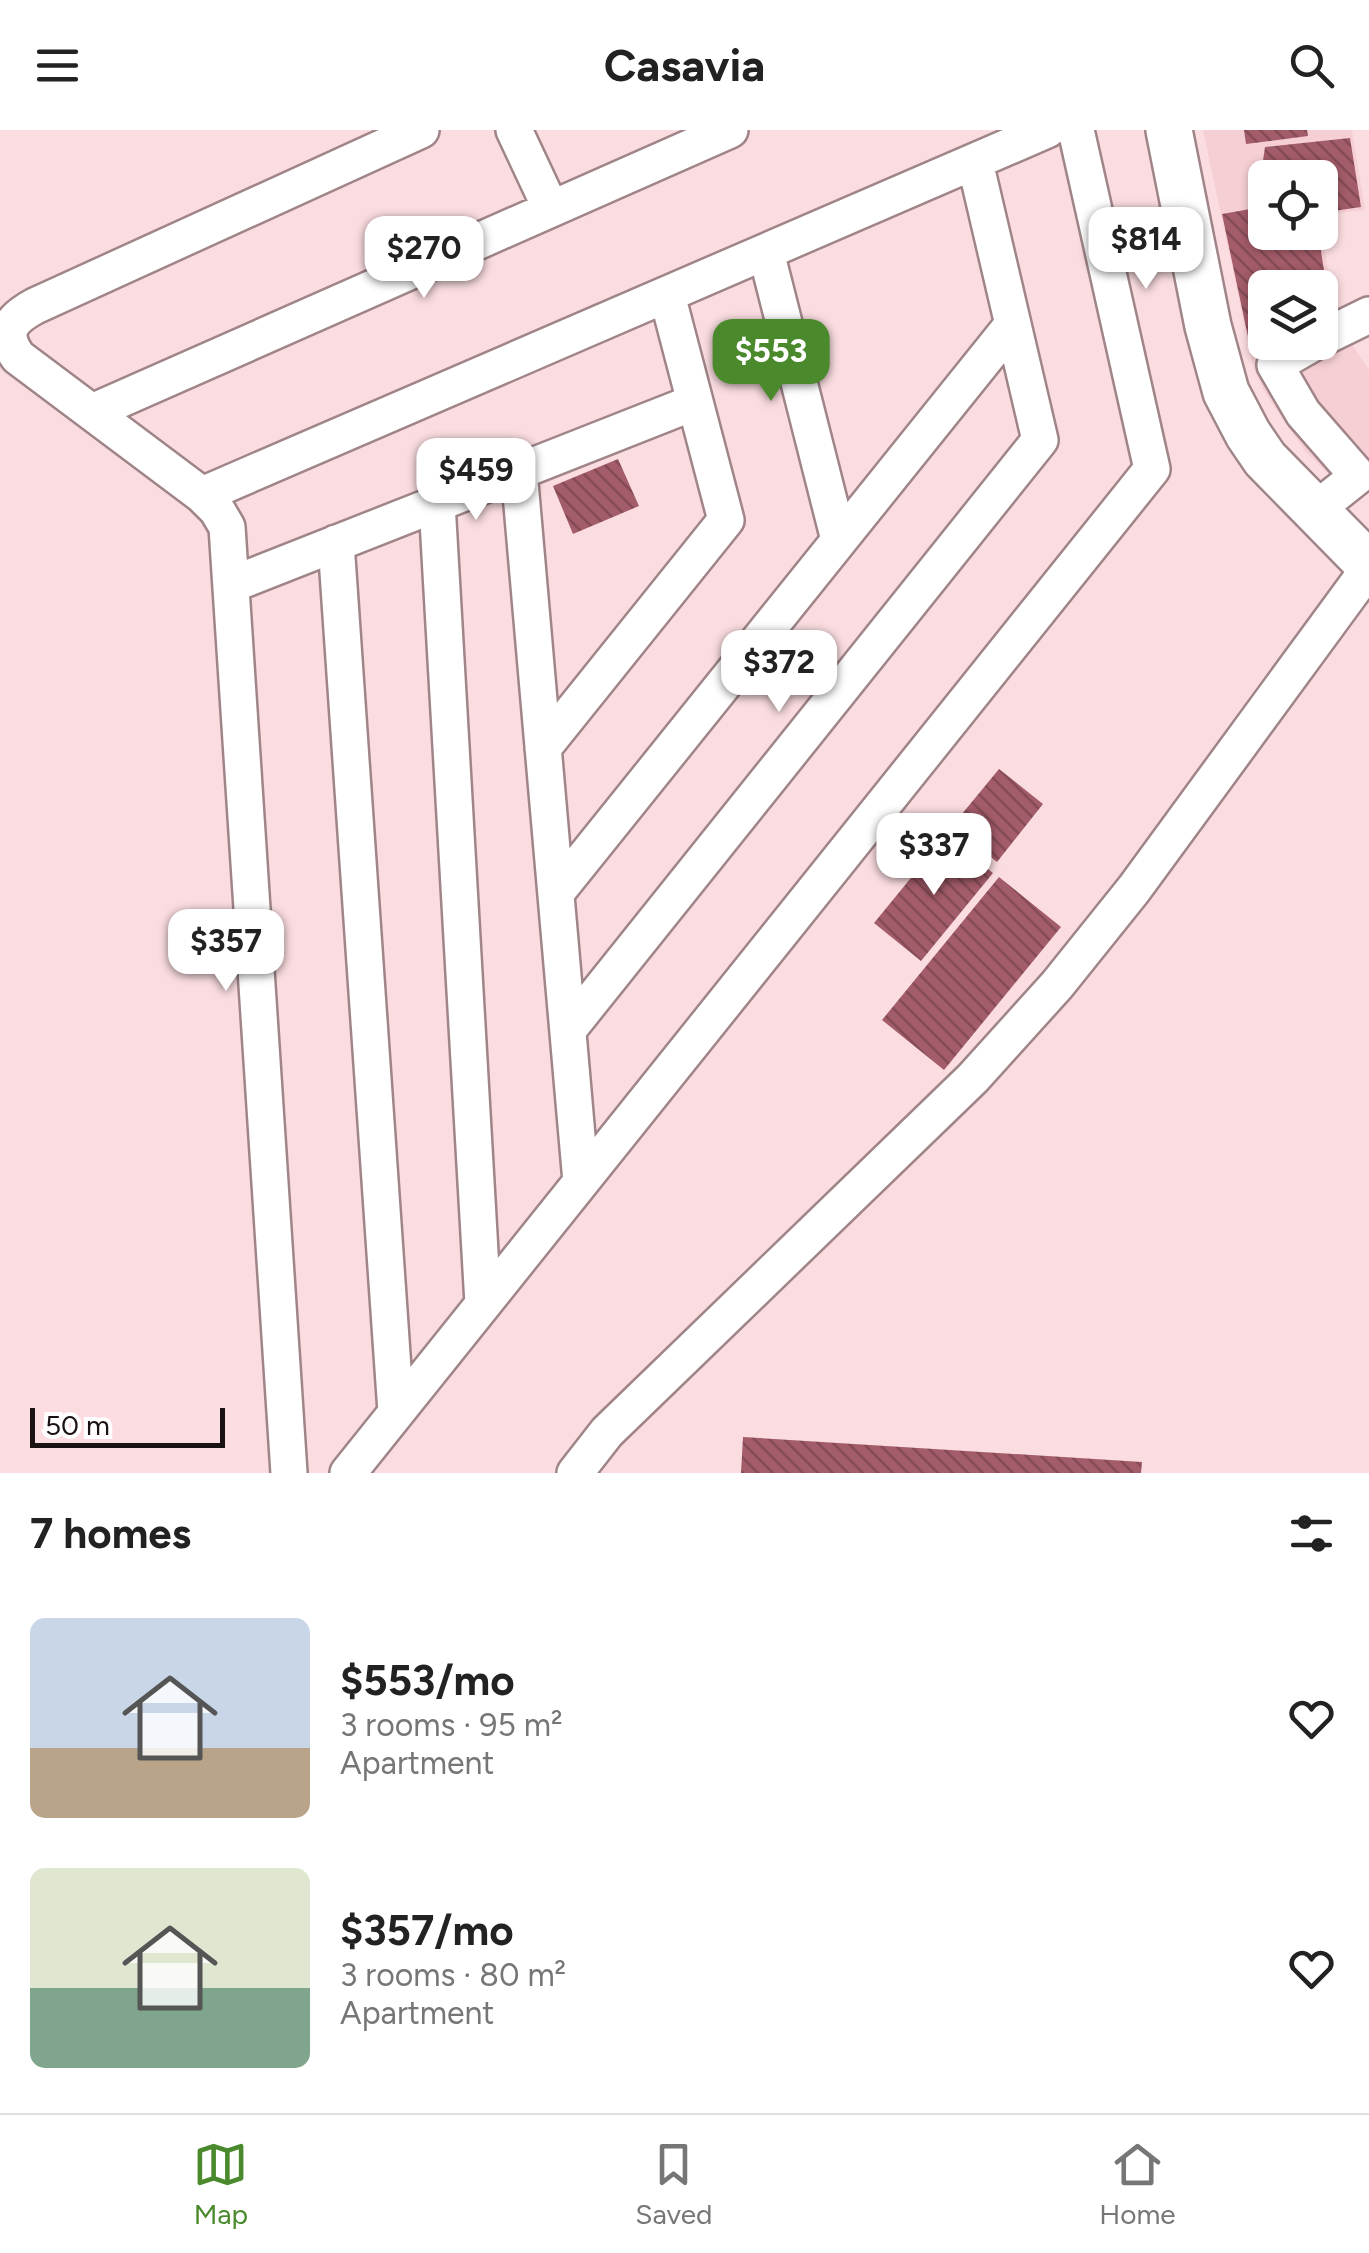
<!DOCTYPE html>
<meta charset="utf-8">
<style>
:root{--surface:#fff;--page:#f6f6f6;--text:#222;--muted:#767676;--line:#e0e0e0;--accent:#4a8a2c}
body{margin:0;font-family:Figtree,sans-serif;background:var(--page);color:var(--text);height:100vh;display:flex;flex-direction:column;font-size:38px;white-space:nowrap}
*{box-sizing:border-box;margin:0}
p{font-size:32px;color:var(--muted)}
.icon{flex:none;width:55px;height:55px;fill:none;stroke:currentColor;stroke-width:2;stroke-linecap:round;stroke-linejoin:round}
.map{position:relative;height:1343px;overflow:hidden}
.side{display:flex;flex-direction:column;background:var(--surface);flex:1}
.side>*{flex:none}
.tools{position:absolute;left:1248px;top:30px;display:grid;gap:20px}
.tools a{display:grid;place-items:center;width:90px;height:90px;border-radius:15px;background:var(--surface);box-shadow:0 2px 8px #0004;font-size:50px}
.scale{position:absolute;left:30px;bottom:25px;width:195px;box-sizing:border-box;padding-left:10px;border:5px solid #1a1112;border-top:0;font-size:28px;line-height:35px;white-space:nowrap;color:#1a1112;-webkit-text-stroke:8px #fff;paint-order:stroke}
.price{position:absolute;translate:-50% -85px;padding:0 22px;border-radius:20px;background:#fff;color:#222;font-size:32px;line-height:65px;filter:drop-shadow(0 2px 5px #0008)}
.price::after{content:'';position:absolute;left:50%;top:60px;width:30px;height:22px;margin-left:-15px;background:inherit;clip-path:polygon(0 0,100% 0,50% 100%)}
.price.active{background:var(--accent);color:#fff}
ul{padding:0;list-style:none}
li{display:flex;align-items:center;gap:30px;height:250px;padding:0 30px}
li span{display:grid;place-items:center;flex:none;width:280px;height:200px;border-radius:15px;color:#555}
li>.icon{margin-inline-start:auto}
span .icon{width:120px;height:120px;fill:#fffc;stroke-width:1}
li b{font-size:42px}
h2{display:flex;justify-content:space-between;align-items:center;height:120px;padding:0 30px;font-size:42px}
header{display:flex;justify-content:space-between;align-items:center;height:130px;padding:0 30px;background:var(--surface);font-size:45px;font-weight:700}
.menu{display:flex;justify-content:space-around;align-items:center;height:140px;border-top:2px solid var(--line);background:var(--surface);font-size:28px;color:var(--muted)}
.menu a{display:grid;justify-items:center;gap:5px}
.menu .active{color:var(--accent)}
.map>svg:first-child{display:block}
.built{fill:#f6cfd4;fill-rule:evenodd}
.building{fill:url(#building-back-hatch)}
.lines{fill:none;stroke-linecap:round;stroke-linejoin:round}
.minor-casing{stroke:#a08588;stroke-width:40}
.major-casing{stroke:#a08588;stroke-width:50}
.minor{stroke:#fff;stroke-width:35}
.major{stroke:#fff;stroke-width:45}
</style>
<header><svg class="icon" aria-label="menu" viewBox="0 0 24 24"><path d="M4 6h16M4 12h16M4 18h16"/></svg>Casavia<svg class="icon" aria-label="search" viewBox="0 0 24 24"><circle cx="10" cy="10" r="6"/><path d="M15 15l6 6"/></svg></header>
<div class="map">
<svg width="1369" height="1343" viewBox="0 0 1369 1343">
<defs>
<pattern id="building-back-hatch" width="6" height="6" patternUnits="userSpaceOnUse" patternTransform="scale(2.5)"><rect width="6" height="6" fill="#a35c69"/><path d="M-1 5l2 2M0 0l6 6M5-1l2 2" fill="none" stroke="#844b55"/></pattern>
</defs>
<rect width="100%" height="100%" fill="#fbdde1"/>
<!-- built -->
<path class="built" d="M1203,0H1352L1365,80L1320,85V48H1265V102H1320V88L1335,189L1369,240V361L1356,371L1305,321L1265,263L1254,240ZM1265,158H1320V212H1265Z"/>
<!-- building -->
<path class="building" d="M1244,0H1307L1308,6L1246,14Z
M1350,8L1361,77L1320,83V48H1265V102H1318L1328,166L1320,168V158H1265V212H1280L1282,219L1257,226L1254,215L1250,216L1222,84L1256,78L1265,17Z
M618,329L639,376L573,404L553,356Z
M999,639L1043,674L997,732L952,696Z
M946,705L993,743L921,831L874,793Z
M999,747L1061,797L944,940L882,890Z
M743,1307L1142,1332L1141,1343H741Z"/>
<g class="lines">
<!-- minor casing -->
<g class="minor-casing">
<path id="minor" d="M514,0L551,79
M766,122L839,410
M1320,209L1369,185
M92,282L730,0
M519,341L581,1052
M202,365L1047,0
M437,373L483,1174
M1314,381L1358,346L1303,283L1275,235L1315,212
M336,413L396,1282
M233,454L695,272
M543,618L726,390L667,165
M556,763L1013,194
M568,900L1040,310L975,32
M289,1343L227,397L217,380L202,365L18,227C0,202 11,189 35,176L421,0
M348,1343L1152,339L1076,0
M575,1343L607,1302L973,948L1057,855L1134,759L1369,438"/>
</g>
<!-- major casing -->
<g class="major-casing">
<path id="major" d="M1169,0L1208,196L1226,262L1248,304L1265,329L1369,435"/>
</g>
<!-- minor -->
<use href="#minor" class="minor"/>
<!-- major -->
<use href="#major" class="major"/>
</g>
</svg>
<div class="tools">
<a><svg class="icon" aria-label="locate" viewBox="0 0 24 24"><circle cx="12" cy="12" r="6"/><path d="M12 2v4M12 18v4M2 12h4M18 12h4"/></svg></a>
<a><svg class="icon" aria-label="layers" viewBox="0 0 24 24"><path d="M12 4l9 5-9 5-9-5zM3 14l9 5 9-5"/></svg></a>
</div>
<div class="scale">50 m</div>
<b class="price" style="left:1146px;top:162px">$814</b>
<b class="price" style="left:424px;top:171px">$270</b>
<b class="price active" style="left:771px;top:274px">$553</b>
<b class="price" style="left:476px;top:393px">$459</b>
<b class="price" style="left:779px;top:585px">$372</b>
<b class="price" style="left:934px;top:768px">$337</b>
<b class="price" style="left:226px;top:864px">$357</b>
</div>
<section class="side">
<h2>7 homes<svg class="icon" aria-label="filters" viewBox="0 0 24 24"><path d="M4 7h16M4 17h16"/><circle cx="9" cy="7" r="2"/><circle cx="15" cy="17" r="2"/></svg></h2>
<ul>
<li><span style="background:linear-gradient(#c9d6e8 65%,#b9a48a 0)"><svg class="icon" aria-label="home" viewBox="0 0 24 24"><path d="M3 11l9-7 9 7M6 9v11h12V9"/></svg></span><div><b>$553/mo</b><p>3 rooms · 95 m²</p><p>Apartment</p></div><svg class="icon" aria-label="heart" viewBox="0 0 24 24"><path d="M12 20l-8-8c-3-5 5-10 8-4 3-6 11-1 8 4z"/></svg></li>
<li><span style="background:linear-gradient(#dfe7d0 60%,#7fa58c 0)"><svg class="icon" aria-label="home" viewBox="0 0 24 24"><path d="M3 11l9-7 9 7M6 9v11h12V9"/></svg></span><div><b>$357/mo</b><p>3 rooms · 80 m²</p><p>Apartment</p></div><svg class="icon" aria-label="heart" viewBox="0 0 24 24"><path d="M12 20l-8-8c-3-5 5-10 8-4 3-6 11-1 8 4z"/></svg></li>
</ul>
</section>
<nav class="menu">
<a class="active"><svg class="icon" aria-label="map" viewBox="0 0 24 24"><path d="M3 6l6-2 6 2 6-2v14l-6 2-6-2-6 2zM9 4v14M15 6v14"/></svg>Map</a>
<a><svg class="icon" aria-label="saved" viewBox="0 0 24 24"><path d="M7 4h10v16l-5-4-5 4z"/></svg>Saved</a>
<a><svg class="icon" aria-label="home" viewBox="0 0 24 24"><path d="M3 11l9-7 9 7M6 9v11h12V9"/></svg>Home</a>
</nav>
